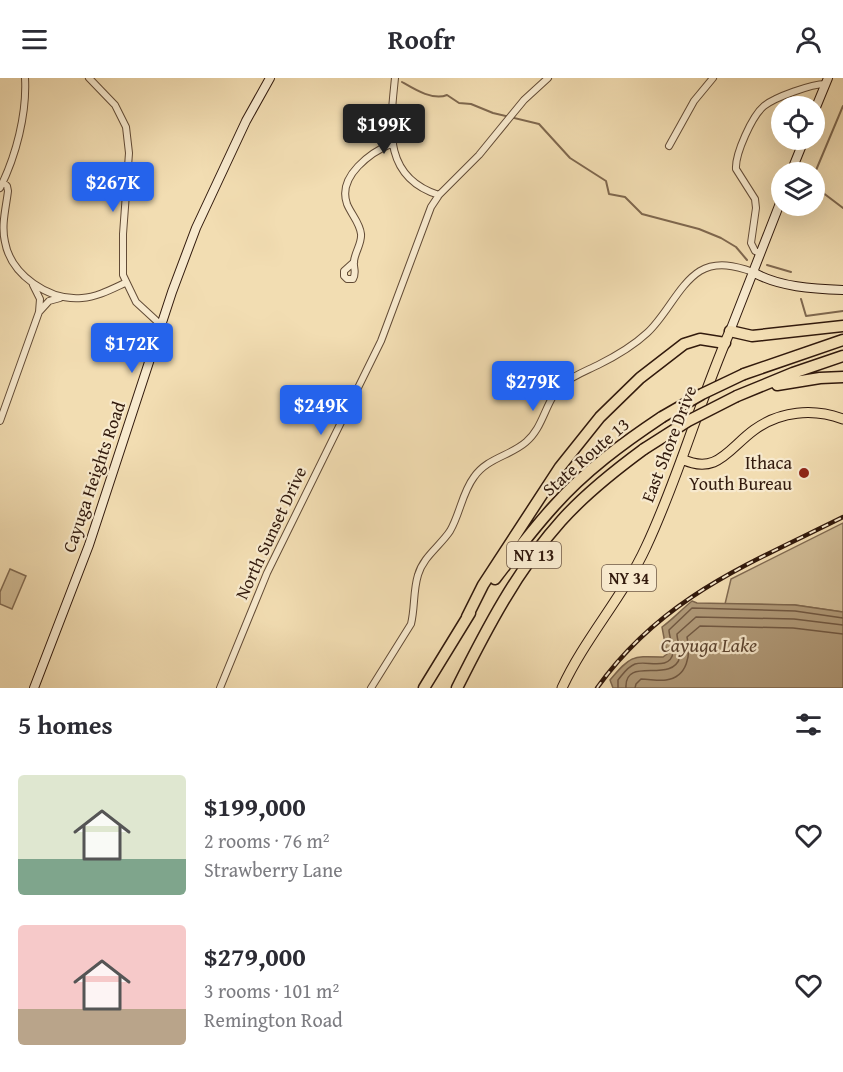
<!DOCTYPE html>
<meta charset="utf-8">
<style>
:root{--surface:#fff;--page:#f2f2f3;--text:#2b2b33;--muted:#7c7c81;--accent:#2563eb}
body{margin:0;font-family:"Gentium Book Plus",serif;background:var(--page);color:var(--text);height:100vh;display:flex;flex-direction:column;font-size:22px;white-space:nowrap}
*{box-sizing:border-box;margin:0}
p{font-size:20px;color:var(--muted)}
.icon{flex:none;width:33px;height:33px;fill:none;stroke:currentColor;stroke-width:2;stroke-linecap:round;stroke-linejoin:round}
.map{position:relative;height:610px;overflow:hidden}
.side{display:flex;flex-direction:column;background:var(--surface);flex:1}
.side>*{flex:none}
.buttons{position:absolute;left:771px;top:18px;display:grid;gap:12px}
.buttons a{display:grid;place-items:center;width:54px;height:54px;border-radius:50%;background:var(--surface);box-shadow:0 6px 24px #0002;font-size:30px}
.price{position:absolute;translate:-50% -51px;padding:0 14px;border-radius:6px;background:var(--accent);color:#fff;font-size:20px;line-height:39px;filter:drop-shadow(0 2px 3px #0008)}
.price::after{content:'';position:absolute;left:50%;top:36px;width:18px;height:14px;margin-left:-9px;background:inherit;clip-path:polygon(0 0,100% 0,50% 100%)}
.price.current{background:#222;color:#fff}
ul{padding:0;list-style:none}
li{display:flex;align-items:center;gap:18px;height:150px;padding:0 18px}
li span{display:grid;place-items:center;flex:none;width:168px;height:120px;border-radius:6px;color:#555}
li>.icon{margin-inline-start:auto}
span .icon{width:72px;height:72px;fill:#fffc;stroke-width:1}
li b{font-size:26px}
h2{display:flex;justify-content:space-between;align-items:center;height:72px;padding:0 18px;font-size:26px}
header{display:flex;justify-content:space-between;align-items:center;height:78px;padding:0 18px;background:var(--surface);font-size:27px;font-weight:700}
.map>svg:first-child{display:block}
.green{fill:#d1bc96;stroke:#826b52;stroke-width:1.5}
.water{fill:#b19b7a;stroke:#7e674e;stroke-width:1.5}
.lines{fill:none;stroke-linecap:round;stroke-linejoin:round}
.shore{stroke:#725a44;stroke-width:1.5}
.stream{stroke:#7e674e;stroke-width:2}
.street-casing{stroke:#624b36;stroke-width:8}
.secondary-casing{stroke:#321a0d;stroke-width:10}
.primary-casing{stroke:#321a0d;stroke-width:11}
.highway-casing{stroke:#321a0d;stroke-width:13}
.street{stroke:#f7e9cd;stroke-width:6}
.secondary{stroke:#f7e9cd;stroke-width:8}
.primary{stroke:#f2ddb2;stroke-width:9}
.highway{stroke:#f2ddb2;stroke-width:10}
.rail-casing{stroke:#321a0d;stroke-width:4.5}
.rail{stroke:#f7e9cd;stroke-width:2;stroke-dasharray:7;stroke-linecap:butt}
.highway-bridge-casing{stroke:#321a0d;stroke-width:13;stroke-linecap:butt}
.highway-bridge{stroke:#f2ddb2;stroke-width:10}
.poi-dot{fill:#8f2418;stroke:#f7e9cd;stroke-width:2}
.labels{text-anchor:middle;stroke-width:4.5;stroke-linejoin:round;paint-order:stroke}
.shield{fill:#f7e9cd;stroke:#6d5847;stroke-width:1.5}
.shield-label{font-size:16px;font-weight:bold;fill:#321a0d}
.street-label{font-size:18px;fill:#321a0d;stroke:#f7e9cd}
.poi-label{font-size:18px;fill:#321a0d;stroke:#f7e9cd;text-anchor:end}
.water-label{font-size:20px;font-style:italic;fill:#5e4733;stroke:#f7e9cd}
</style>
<header><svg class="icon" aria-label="menu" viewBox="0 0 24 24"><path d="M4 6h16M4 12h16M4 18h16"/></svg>Roofr<svg class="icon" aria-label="person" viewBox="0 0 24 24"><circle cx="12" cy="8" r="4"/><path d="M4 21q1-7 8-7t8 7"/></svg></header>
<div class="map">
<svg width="843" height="610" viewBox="0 0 843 610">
<rect width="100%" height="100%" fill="#f2ddb2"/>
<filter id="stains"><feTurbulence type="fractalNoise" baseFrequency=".00333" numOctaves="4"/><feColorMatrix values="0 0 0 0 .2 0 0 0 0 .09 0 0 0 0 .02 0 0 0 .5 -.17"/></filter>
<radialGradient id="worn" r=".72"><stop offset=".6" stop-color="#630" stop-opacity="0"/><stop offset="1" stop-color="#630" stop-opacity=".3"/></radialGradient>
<!-- green -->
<path class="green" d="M843,445V534L795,527L725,526L731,501Z
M10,491L26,498L12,531L0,526V514Z"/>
<!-- water -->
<path class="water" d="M692,523L697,525L795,527L843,534V610H613L610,602C631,577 632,578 663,579L667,576L662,549C673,541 681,532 692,523Z"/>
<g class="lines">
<!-- shore -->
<path class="shore" d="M618,610V602C623,596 627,589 635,586C646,582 670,593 673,575C674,569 669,559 669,552L692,530L795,533L843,540
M626,610C624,577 672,607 680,579C682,571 677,564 677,556L696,539L794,541L843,547
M635,610L636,606L641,601C649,601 658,603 666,602C688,599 691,576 687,559L700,548L793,550L843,556"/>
<!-- stream -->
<path class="stream" d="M402,4C414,11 433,23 447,17L459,25L471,26L493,35L539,46L570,80L606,103L609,116L625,119L642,136L699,151L721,160L736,169L747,182
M814,97L843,28
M814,108L843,130
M767,187L791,194
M801,221L806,238L843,233"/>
<!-- street casing -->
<g class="street-casing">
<path id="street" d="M89,0L115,27L126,49L129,75L123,156V197L136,224L161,247
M395,0C390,49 382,99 439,117
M669,68L694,23L713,0
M3,104L7,108L8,113C6,130 1,147 5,164C11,197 49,223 82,220C97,219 112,211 125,205
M0,110C16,78 27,36 25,0
M760,175L755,173L751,165L756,130L755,121L736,91C735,76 752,38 764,28C775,19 812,6 825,6
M354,184L344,193V198L347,201H353C357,194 353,190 354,183C355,174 362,165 361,156C360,145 351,136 347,126C337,98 371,74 393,65
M39,234L49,223L60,220
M0,343L39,234L40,221L33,207
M220,610L267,495L381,263L431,129L439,117L479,77L524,22L548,0
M371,610L411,546C415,530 413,513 418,497C423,479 440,468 450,453C460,436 462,415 474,399C487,380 510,378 526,364C544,349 545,323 562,307C572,298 586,293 598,287C616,278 632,269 647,255C666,238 679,206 700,193C717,183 736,188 753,194"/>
</g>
<!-- secondary casing -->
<g class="secondary-casing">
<path id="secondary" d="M814,34L828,0
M791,94L804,62
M753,194C778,209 814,211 843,212
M730,253L782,120
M34,610L89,467L172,214L196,150L246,43L270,0"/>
</g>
<!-- primary casing -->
<g class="primary-casing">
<path id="primary" d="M682,381C717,398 729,370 754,352C780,333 813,330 843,341
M562,610C585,560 623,519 646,469C679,399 699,324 730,253"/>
</g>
<!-- highway casing -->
<g class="highway-casing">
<path id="highway" d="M730,253L752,258L843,248
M744,296L843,262
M777,307L820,300L843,299
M737,318L793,295L843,278
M495,501C514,476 533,451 554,428C585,393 623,365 662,339
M467,539L483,507L560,389L600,339L640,300L684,266L700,261L725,265
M424,610L470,535
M457,610C486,552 517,492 561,443C585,416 614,393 644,371"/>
</g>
<!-- street -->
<use href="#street" class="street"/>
<!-- secondary -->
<use href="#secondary" class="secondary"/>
<!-- primary -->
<use href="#primary" class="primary"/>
<!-- highway -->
<use href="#highway" class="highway"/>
<!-- rail casing -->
<g class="rail-casing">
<path id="rail" d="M597,610C662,519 747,487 843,439"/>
</g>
<!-- rail -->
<use href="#rail" class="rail"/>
<!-- highway-bridge casing -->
<g class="highway-bridge-casing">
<path id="highway-bridge" d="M662,339L702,316L744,296
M644,371L688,343L737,318"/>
</g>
<!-- highway-bridge -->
<use href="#highway-bridge" class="highway-bridge"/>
</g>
<!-- markers -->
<circle class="poi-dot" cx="804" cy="395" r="6"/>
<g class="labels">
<!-- shield labels -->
<g class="shield">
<rect x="507" y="464" width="54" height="26" rx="4.5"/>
<rect x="602" y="487" width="54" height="26" rx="4.5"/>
</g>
<g class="shield-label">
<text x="534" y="483">NY 13</text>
<text x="629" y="506">NY 34</text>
</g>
<!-- street labels -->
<g class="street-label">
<text transform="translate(669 366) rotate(-69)" y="6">East Shore Drive</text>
<text transform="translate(586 379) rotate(-41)" y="6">State Route 13</text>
<text transform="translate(94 399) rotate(-71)" y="6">Cayuga Heights Road</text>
<text transform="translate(271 455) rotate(-65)" y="6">North Sunset Drive</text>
</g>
<!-- poi labels -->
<g class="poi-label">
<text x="792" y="391">Ithaca<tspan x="792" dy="21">Youth Bureau</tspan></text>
</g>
<!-- water labels -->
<g class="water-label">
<text x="709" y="574">Cayuga Lake</text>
</g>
</g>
<rect width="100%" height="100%" filter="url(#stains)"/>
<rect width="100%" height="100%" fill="url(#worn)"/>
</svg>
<div class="buttons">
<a><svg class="icon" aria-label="locate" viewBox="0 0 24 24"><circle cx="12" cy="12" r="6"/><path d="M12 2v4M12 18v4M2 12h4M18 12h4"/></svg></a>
<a><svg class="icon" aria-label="layers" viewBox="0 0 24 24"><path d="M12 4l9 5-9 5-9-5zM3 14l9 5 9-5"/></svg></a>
</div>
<b class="price current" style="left:384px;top:77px">$199K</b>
<b class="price" style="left:113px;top:135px">$267K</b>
<b class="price" style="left:132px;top:296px">$172K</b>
<b class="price" style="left:533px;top:334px">$279K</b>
<b class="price" style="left:321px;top:358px">$249K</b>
</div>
<section class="side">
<h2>5 homes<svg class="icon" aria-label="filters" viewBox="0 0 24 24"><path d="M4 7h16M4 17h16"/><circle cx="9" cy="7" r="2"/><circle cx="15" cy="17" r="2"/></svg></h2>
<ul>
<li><span style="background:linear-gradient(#dfe7d0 70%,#7fa58c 0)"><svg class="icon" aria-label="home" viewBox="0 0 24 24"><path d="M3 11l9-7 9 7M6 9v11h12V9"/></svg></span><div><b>$199,000</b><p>2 rooms · 76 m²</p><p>Strawberry Lane</p></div><svg class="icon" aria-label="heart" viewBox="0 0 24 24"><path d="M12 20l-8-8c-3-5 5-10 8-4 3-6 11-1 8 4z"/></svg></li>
<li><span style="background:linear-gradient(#f6c9c9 70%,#b9a48a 0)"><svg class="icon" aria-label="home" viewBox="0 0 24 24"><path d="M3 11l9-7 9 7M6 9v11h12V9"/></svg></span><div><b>$279,000</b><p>3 rooms · 101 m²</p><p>Remington Road</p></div><svg class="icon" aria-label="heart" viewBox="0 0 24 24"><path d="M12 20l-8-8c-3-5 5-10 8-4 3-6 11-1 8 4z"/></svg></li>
</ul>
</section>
